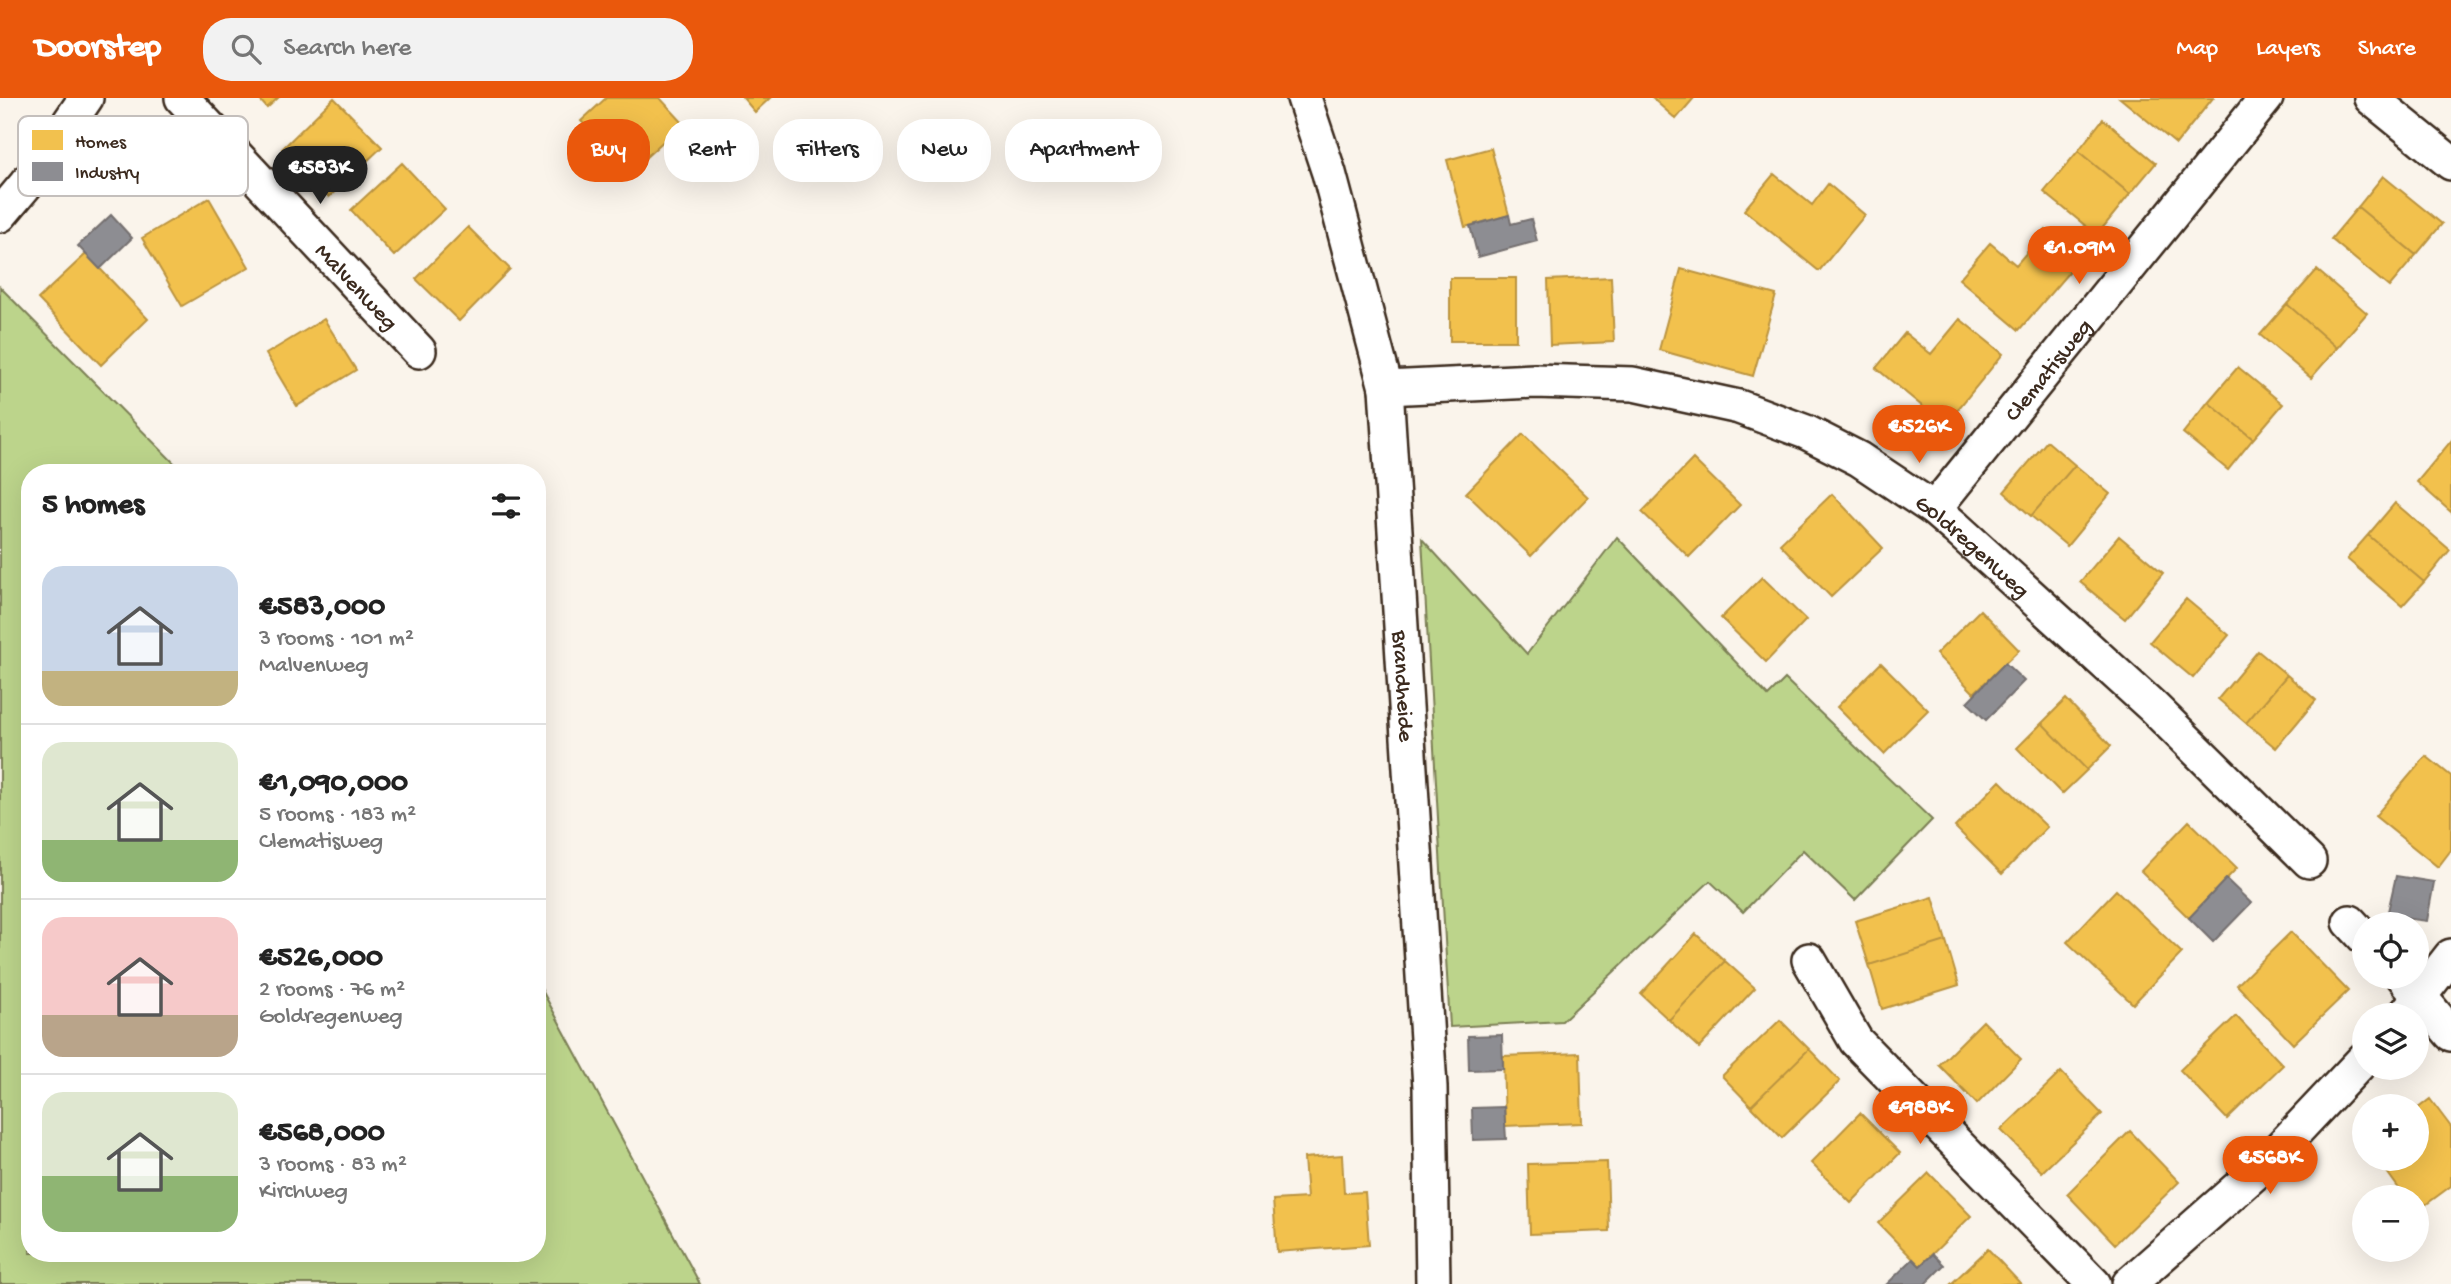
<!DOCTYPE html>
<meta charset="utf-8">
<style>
:root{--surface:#fff;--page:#f2f2f2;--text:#222;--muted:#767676;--line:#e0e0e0;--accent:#ea580c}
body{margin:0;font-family:"Gochi Hand",sans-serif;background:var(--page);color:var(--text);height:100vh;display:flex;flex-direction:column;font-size:26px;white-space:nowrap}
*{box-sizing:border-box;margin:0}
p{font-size:23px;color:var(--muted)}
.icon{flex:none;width:38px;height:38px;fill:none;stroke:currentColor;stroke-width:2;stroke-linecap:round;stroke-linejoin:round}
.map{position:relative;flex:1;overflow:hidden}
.panel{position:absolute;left:21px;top:366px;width:525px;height:798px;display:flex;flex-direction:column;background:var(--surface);border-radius:28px;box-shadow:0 7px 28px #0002}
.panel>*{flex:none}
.hud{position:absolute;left:567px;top:21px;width:665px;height:63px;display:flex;gap:14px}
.fabs{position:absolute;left:2352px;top:814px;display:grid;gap:14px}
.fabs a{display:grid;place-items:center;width:77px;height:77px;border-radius:50%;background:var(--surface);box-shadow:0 7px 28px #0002;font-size:35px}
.price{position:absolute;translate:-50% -60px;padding:0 16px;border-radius:24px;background:var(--accent);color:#fff;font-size:23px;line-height:46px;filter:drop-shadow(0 2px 4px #0008)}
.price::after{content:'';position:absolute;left:50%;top:42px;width:21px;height:16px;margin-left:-10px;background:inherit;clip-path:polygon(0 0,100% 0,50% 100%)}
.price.selected{background:#222;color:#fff}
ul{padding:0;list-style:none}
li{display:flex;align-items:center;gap:21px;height:175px;padding:0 21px}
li+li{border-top:2px solid var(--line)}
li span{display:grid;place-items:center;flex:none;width:196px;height:140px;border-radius:21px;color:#555}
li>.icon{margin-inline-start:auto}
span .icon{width:84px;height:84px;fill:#fffc;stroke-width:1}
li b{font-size:30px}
h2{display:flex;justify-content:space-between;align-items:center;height:84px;padding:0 21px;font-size:30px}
.chip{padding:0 24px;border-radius:28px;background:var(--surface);box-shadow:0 7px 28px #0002;font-size:24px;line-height:63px}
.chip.selected{background:var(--accent);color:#fff}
header{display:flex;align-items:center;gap:42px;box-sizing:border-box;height:98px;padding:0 35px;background:var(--accent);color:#fff}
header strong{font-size:33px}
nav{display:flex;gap:38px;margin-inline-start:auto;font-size:24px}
.search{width:490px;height:63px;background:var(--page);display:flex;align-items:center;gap:18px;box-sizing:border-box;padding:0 24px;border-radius:28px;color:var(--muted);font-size:26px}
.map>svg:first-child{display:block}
.green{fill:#bcd48b;stroke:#7c7f54;stroke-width:2}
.homes{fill:#f2c14e;stroke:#bb9440;stroke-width:2}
.industry{fill:#8d8d92;stroke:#746f6f;stroke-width:2}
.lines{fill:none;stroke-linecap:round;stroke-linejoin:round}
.minor-casing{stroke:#3b2a1e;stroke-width:38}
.minor{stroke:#fff;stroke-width:33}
.labels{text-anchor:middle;stroke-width:7;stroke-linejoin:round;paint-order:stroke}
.street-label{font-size:23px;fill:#3b2a1e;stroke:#fff}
.key{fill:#fff;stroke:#c4bfbc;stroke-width:2}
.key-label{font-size:19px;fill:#3b2a1e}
</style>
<header>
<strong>Doorstep</strong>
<div class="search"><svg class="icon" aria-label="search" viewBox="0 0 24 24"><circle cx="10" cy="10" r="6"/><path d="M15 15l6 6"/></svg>Search here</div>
<nav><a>Map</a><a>Layers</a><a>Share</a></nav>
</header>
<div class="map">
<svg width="2451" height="1186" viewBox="0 0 2451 1186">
<rect width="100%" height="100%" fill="#faf4eb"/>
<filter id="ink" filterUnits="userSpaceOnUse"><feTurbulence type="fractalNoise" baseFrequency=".0143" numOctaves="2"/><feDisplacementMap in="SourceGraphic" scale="14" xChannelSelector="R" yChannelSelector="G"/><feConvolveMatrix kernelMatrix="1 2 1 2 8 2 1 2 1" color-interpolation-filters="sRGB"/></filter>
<g filter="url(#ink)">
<!-- green -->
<path class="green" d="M0,189L183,374H30V1155H537V883L700,1186H0Z
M1617,439L1768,598L1785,581L1932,722L1855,802L1803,752L1743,814L1710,783L1562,923L1450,929L1422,441L1527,556Z"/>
<!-- homes -->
<path class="homes" d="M258,0H278L267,10Z
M334,0L382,49L329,99L282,51Z
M606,0H660L683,25L630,74L581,23Z
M743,0H770L755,14Z
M1652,0H1694L1676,21Z
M2120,0H2213L2176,46Z
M2103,21L2156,65L2130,96L2078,53Z
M1491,50L1509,117L1465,129L1447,62Z
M2078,53L2130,96L2097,137L2044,94Z
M402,65L445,111L394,158L351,112Z
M1774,76L1812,107L1828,86L1865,117L1819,173L1744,112Z
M2383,78L2442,126L2416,157L2358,109Z
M209,100L249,169L182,208L142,140Z
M2358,109L2416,157L2389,189L2331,141Z
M468,129L510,171L459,223L416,181Z
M2046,132L2080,161L2019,232L1959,181L1990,145L2016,167Z
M86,156L148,221L101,267L38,201Z
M1681,171L1776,197L1753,278L1659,252Z
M2317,172L2367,215L2337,250L2287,206Z
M1611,179L1614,244L1550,247L1548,182Z
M1450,180H1516V243H1450Z
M2287,206L2337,250L2311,280L2260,237Z
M324,221L356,272L297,308L266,256Z
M1960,221L2003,256L1945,327L1876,270L1905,235L1931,256Z
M2238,269L2283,306L2253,341L2208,304Z
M2208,304L2253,341L2228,372L2183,335Z
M1523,336L1588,399L1531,458L1466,395Z
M2047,343L2075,367L2031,418L2004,394Z
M2451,343V414L2417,384Z
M1693,361L1740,407L1689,459L1642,414Z
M2075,367L2110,396L2067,448L2031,418Z
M1832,396L1883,450L1831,499L1780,446Z
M2395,405L2450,452L2424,484L2368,437Z
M2368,437L2424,484L2402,508L2347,461Z
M2119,438L2163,475L2125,521L2080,484Z
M1762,479L1806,522L1766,564L1721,520Z
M2186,501L2229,537L2193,580L2150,544Z
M1980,512L2019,552L1974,595L1936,556Z
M2258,553L2287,577L2246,625L2218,601Z
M1881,565L1928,612L1884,656L1837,609Z
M2287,577L2316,602L2276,650L2246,625Z
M2066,601L2111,648L2087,672L2042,625Z
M2042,625L2087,672L2062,696L2017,650Z
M2426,658L2451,678V752L2438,769L2375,718Z
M2000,683L2047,729L2002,776L1955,729Z
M2189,723L2237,770L2189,820L2141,773Z
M2116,792L2182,855L2133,906L2067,844Z
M1933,799L1946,843L1869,867L1855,823Z
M2291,834L2348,893L2293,946L2237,887Z
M1696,836L1725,863L1669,922L1641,896Z
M1946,843L1959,887L1882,911L1869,867Z
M1725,863L1755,890L1699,950L1669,922Z
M2236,918L2283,967L2227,1021L2180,972Z
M1780,922L1809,951L1751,1008L1722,978Z
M1983,923L2021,961L1977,1006L1939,967Z
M1809,951L1840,983L1782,1040L1751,1008Z
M1580,955L1582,1025L1505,1028L1503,958Z
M2061,974L2102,1016L2042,1074L2001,1032Z
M2430,1001L2451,1029V1088L2417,1113V1099H2405L2377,1060H2417V1011Z
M1860,1015L1900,1055L1851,1105L1811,1065Z
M2130,1033L2179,1084L2115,1146L2067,1096Z
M1342,1057L1344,1095L1365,1094L1369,1147L1277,1154L1273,1102L1307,1100L1304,1060Z
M1607,1064L1609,1133L1530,1136L1528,1066Z
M1929,1075L1971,1118L1920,1168L1878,1125Z
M1988,1151L2021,1186H1951Z"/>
<!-- industry -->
<path class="industry" d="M111,117L132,140L100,171L78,148Z
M1509,117L1511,126L1531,121L1537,143L1478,159L1470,128Z
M2005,565L2024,583L1986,622L1967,604Z
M2396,778L2434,784L2427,823L2387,818Z
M2226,781L2251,805L2213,844L2189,820Z
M1502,937L1503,971L1469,972L1468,938Z
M1504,1009L1506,1041L1473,1042L1472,1010Z
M1933,1156L1944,1167L1925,1186H1887L1913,1161L1920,1168Z"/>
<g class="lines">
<!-- minor casing -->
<g class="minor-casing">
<g id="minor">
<path id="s1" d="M182,0L419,253"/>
<path id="s2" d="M1304,0L1329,75L1386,290L1430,989L1433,1186"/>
<path d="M2371,0L2451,65"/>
<path d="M0,117L32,79L86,0"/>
<path id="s3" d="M1386,290L1535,283L1633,286L1739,309L1806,334L1859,361L1934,411L1956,430L2153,609L2309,763"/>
<path id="s4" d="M1934,411L2266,0"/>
<path d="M2350,824L2364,839"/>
<path d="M1809,862L1856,943L2094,1186"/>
<path d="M2403,878L2451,936"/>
<path d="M2405,917L2451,858"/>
<path d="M2129,1186L2263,1068L2364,961"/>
</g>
</g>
<!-- minor -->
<use href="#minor" class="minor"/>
</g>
</g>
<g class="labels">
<!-- street labels -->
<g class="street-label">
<text dy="8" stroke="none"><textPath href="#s1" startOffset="257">Malvenweg</textPath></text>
<text dy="8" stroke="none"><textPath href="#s4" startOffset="180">Clematisweg</textPath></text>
<text dy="8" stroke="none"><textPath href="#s3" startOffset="630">Goldregenweg</textPath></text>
<text dy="8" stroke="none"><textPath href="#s2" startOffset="600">Brandheide</textPath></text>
</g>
</g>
<!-- legend -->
<rect x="18" y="18" width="230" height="80" rx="10" class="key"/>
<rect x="32" y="32" width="31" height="20" fill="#f2c14e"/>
<rect x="32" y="64" width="31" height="19" fill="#8d8d92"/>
<g class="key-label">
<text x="75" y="49">Homes</text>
<text x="75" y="80">Industry</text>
</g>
</svg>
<div class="fabs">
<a><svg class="icon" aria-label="locate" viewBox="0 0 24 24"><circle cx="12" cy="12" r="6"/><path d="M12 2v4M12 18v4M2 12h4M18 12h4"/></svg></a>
<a><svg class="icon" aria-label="layers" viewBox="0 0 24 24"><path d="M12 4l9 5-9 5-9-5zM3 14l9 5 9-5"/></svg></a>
<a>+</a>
<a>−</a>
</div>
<b class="price selected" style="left:320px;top:108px">€583K</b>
<b class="price" style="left:2079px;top:188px">€1.09M</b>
<b class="price" style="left:1919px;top:367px">€526K</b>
<b class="price" style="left:1920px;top:1048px">€988K</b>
<b class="price" style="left:2270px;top:1098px">€568K</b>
<div class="hud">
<a class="chip selected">Buy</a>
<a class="chip">Rent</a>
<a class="chip">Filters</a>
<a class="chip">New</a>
<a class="chip">Apartment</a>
</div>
<section class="panel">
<h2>5 homes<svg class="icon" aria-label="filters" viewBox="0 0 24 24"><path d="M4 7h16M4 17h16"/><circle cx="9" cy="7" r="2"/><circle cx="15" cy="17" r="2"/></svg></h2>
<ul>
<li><span style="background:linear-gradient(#c9d6e8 75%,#c2b280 0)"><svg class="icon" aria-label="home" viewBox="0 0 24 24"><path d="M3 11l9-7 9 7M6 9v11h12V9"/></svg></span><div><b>€583,000</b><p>3 rooms · 101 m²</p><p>Malvenweg</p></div></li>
<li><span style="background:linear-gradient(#dfe7d0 70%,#8fb573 0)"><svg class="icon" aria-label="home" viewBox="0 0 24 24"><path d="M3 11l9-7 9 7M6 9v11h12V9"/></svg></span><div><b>€1,090,000</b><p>5 rooms · 183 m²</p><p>Clematisweg</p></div></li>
<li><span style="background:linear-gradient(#f6c9c9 70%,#b9a48a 0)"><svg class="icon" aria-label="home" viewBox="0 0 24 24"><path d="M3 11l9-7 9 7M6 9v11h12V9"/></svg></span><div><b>€526,000</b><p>2 rooms · 76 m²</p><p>Goldregenweg</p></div></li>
<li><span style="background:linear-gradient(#dfe7d0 60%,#8fb573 0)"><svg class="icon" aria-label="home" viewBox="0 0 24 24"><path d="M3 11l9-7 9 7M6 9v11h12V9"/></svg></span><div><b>€568,000</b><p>3 rooms · 83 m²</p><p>Kirchweg</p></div></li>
</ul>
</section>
</div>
